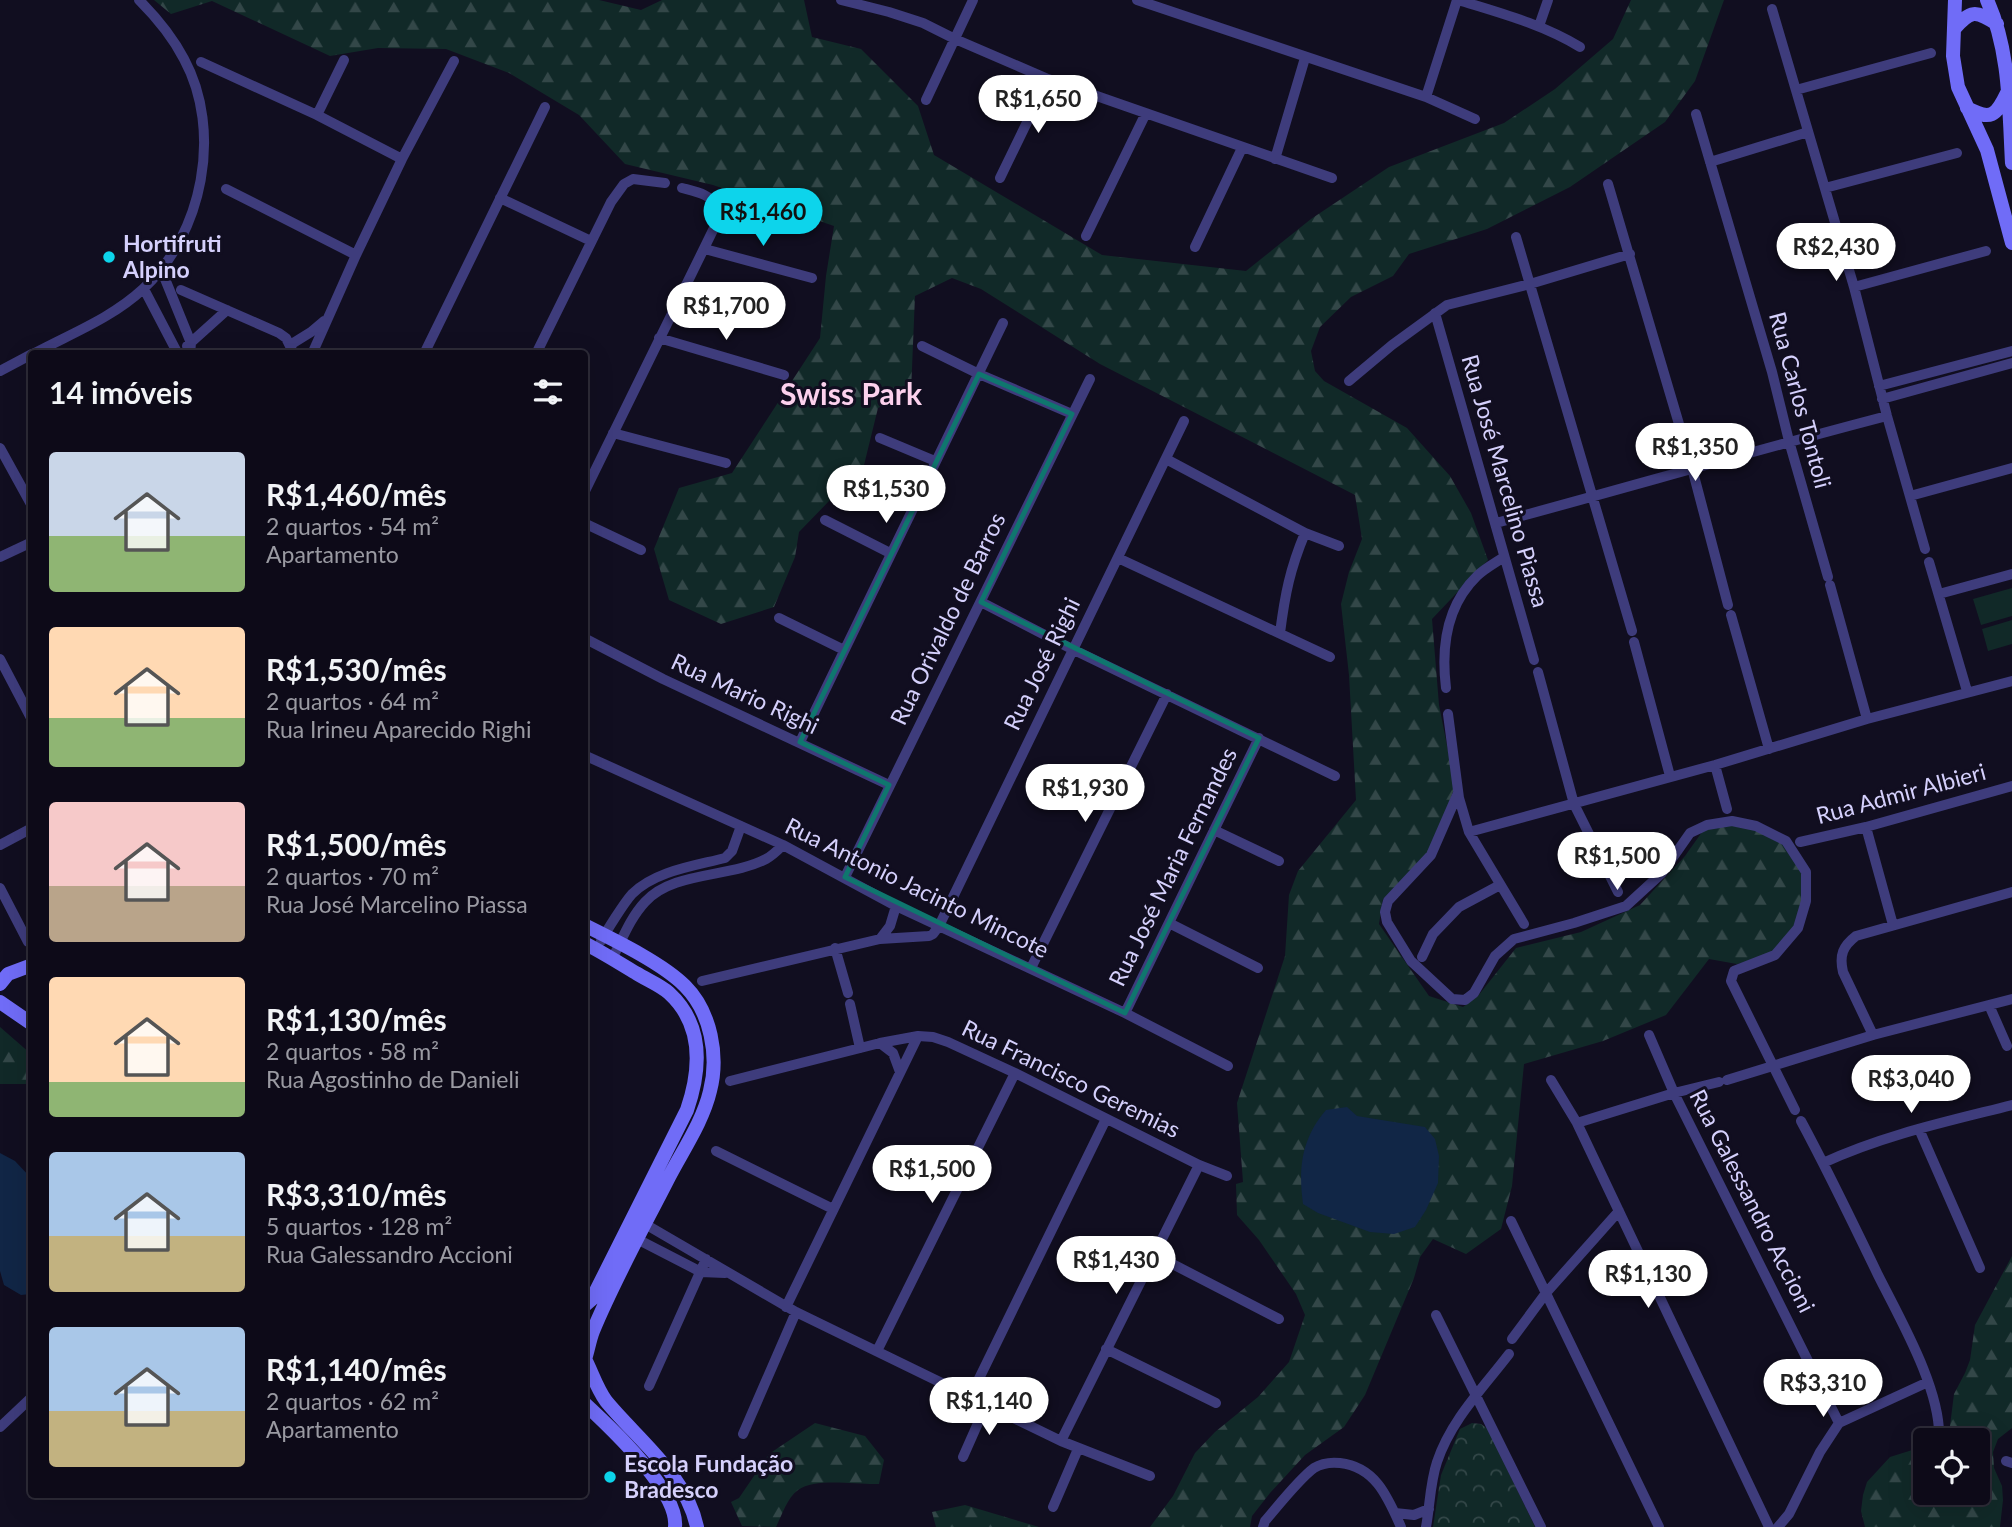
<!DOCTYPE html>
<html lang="pt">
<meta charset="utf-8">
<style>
:root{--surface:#0d0a18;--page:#1b1825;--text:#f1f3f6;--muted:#9a9aa2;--line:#2d2b37;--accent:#0dd4eb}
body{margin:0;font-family:Lato,sans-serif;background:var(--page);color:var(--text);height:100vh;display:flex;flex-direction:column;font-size:26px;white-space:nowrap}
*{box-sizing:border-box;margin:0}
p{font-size:23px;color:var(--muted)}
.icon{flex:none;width:38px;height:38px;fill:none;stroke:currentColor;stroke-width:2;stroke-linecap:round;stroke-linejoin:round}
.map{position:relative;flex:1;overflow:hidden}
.drawer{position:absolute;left:28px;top:350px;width:560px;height:1148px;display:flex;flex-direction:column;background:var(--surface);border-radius:7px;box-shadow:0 7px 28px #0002,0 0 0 2px var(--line)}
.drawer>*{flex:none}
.controls{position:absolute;left:1913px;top:1428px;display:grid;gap:14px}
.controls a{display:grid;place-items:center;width:77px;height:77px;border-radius:7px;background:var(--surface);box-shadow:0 7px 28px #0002,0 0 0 2px var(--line);font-size:35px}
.price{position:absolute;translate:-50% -60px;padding:0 16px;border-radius:24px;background:#fff;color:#222;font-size:23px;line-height:46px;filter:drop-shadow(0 2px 4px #0008)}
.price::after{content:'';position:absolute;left:50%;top:42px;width:21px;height:16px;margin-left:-10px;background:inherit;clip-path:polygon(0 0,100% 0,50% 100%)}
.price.current{background:var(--accent);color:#111}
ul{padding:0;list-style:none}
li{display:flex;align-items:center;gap:21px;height:175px;padding:0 21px}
li span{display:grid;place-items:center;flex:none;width:196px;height:140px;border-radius:7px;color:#555}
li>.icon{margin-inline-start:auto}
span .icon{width:84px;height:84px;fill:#fffc;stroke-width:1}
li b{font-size:30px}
h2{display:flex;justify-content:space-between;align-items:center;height:84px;padding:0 21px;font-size:30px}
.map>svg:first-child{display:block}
.forest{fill:url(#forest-firs)}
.park{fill:url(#park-crowns)}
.garden{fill:#112928}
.water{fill:#112646}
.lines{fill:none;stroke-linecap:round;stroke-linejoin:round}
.street{stroke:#3e3c7c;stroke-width:10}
.secondary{stroke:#706cf7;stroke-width:14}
.marked{fill:none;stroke:#0f766e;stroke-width:5;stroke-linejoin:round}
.poi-dot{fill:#0dd4eb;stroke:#110e20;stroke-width:2.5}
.labels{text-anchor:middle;stroke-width:6;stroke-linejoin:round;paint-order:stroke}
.poi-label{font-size:23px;font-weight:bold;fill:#d5d0fc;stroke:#110e20;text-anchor:start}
.street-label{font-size:23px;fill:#d5d0fc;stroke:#110e20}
.district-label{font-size:30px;font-weight:bold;fill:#fcd1ed;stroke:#110e20}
</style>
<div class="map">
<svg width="2012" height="1527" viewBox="0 0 2012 1527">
<defs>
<pattern id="forest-firs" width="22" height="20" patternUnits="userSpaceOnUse" patternTransform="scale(1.75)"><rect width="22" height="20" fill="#112928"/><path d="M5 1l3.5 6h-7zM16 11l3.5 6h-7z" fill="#334748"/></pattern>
<pattern id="park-crowns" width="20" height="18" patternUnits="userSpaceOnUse" patternTransform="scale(1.75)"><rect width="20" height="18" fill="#112928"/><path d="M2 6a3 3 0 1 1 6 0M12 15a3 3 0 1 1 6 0" fill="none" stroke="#334748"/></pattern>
</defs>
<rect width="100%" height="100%" fill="#110e20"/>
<!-- forest -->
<path class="forest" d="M154,0H599L641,10L662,0H804L812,37L861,49L918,106L934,155L1102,255L1246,271L1311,219L1389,167L1504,123L1555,89L1613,39L1631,0H1724L1695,81L1665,122L1570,187L1487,229L1409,254L1393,276L1351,297L1320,327L1311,351L1315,371L1324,381L1407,428L1450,476L1471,513L1488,560L1432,619L1439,705L1455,786L1431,855L1383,899L1379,924L1429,996L1463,1007L1478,996L1516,948L1581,932L1640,905L1685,856L1707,825L1732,821L1786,841L1806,872L1798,928L1775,955L1737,964L1709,959L1666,1015L1603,1041L1524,1064L1512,1186L1501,1229L1466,1254L1433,1239L1420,1257L1414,1278L1365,1395L1344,1427L1305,1455L1270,1493L1252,1516L1250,1527H1150L1173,1496L1195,1453L1215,1432L1258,1397L1289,1362L1305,1315L1296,1294L1259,1240L1237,1215L1236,1184L1243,1182L1237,1103L1285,956L1289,895L1298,871L1356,800L1349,675L1341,604L1349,572L1362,539L1355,495L1100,364L981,289L952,278L915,296L911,392L878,408L864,465L799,532L795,557L774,607L721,624L669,600L654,549L679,488L732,473L820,338L826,276L834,226L713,185L625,164L579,115L509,73L446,49L378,48L330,56L212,1L171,14Z
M0,1027L31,1054V1084H0Z
M2012,1256V1428L1998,1439L1993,1452L1994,1468L2002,1486L2003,1500L2000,1527H1865L1861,1511L1863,1495L1867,1482L1890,1457L1925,1446V1493H1978V1440H1934L1950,1426L1954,1394L1965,1373L1970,1360L1975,1325Z
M815,1423L865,1436L884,1460L879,1484C857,1485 816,1477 798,1490C787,1498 782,1515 776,1527L742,1526L731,1502L739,1498L769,1454Z
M965,1505L1039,1527H936L932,1512Z"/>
<!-- park -->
<path class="park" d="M1472,1423L1481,1424L1488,1429L1535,1527H1433L1441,1475L1460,1429Z"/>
<!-- garden -->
<path class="garden" d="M2012,588V616L1981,625L1973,599Z
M2012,620V644L1988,651L1982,629Z"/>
<!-- water -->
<path class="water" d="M1347,1107L1357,1116L1425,1127L1435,1139L1439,1156L1438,1183L1426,1210L1415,1227L1394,1234L1370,1232L1318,1213L1303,1204C1298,1167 1302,1138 1326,1110Z
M0,1153L15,1161L31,1178V1294L21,1295L4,1285L0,1271Z"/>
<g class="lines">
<!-- street -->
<path class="street" d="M841,0L889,12L923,23L955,39L1048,79L1332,178
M1137,0L1426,97L1475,119
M1458,0C1500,13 1542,24 1580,47
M1772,9L1854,287L1887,416L1925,549
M1539,26L1548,0
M201,62L317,115L402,159
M1796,90L1931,53
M1426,97L1457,0
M926,100L973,0
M1696,114L1772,372L1789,441L1828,577
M317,115L344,60
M1275,159L1305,58
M1710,162L1808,132
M1000,178L1048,79
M1608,184L1692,468L1728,605
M1825,188L1957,153
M226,189L356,255
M500,198L591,241
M1086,236L1146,113
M1516,237L1632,631
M1195,247L1242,148
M705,249L812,278
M161,269L191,343L190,354
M1854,287L1986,251
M144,289L178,354
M181,290L279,333L286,338L294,354
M1435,313L1534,660
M659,338L784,375
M290,345L311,332L324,321
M187,346L227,310
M922,346L979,374L1072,414
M33,354C70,334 112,318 143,289C203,234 223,131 184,59C172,36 157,18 139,0
M312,354L356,255L402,159L454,61
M424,354L545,107
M536,354L611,202L624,184L633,179L665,183
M0,371L32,354
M1349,381L1392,345L1447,305L1530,284L1630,254
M1879,386L2012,351
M1882,399L2012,363
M613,433L726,463
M880,438L935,461
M0,448L32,506
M1166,459L1305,533L1339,546
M584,493L715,226L719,208C710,194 697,192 682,188
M1910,496L2012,468
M825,520L890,553
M584,523L641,550
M1496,523C1626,488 1756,450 1887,416
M0,557L32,542
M1118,558L1330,657
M1929,562L1967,691
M1830,585L1867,719
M1939,594L2012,574
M981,602L1072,649L1335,776
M1731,615L1769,749
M779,618L844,650
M1280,633C1285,594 1290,569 1305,533
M584,638L663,679L889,785
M1634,642L1670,776
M0,659L32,720
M1538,672L1574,804L1618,892
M1446,688C1441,647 1446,606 1477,576C1484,569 1495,563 1504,557
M1448,714L1459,798L1469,832L1524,924
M800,742L1003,323
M584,755L783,845L896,906L1125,1013L1228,1066
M1715,765L1727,809
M1458,793L1431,855L1388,901L1385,912L1387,922L1411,961L1452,999L1465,1000L1474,993L1495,956L1514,939L1574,923L1626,906L1662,873L1690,833L1707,825L1732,821L1756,826L1786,841L1806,872V901L1798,928L1775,955L1734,971L1731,981L1795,1110
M1866,827L1893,925
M1214,830L1279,861
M1469,832L1715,765L1867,719L2012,681
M1800,842L1866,827L2012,786
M0,845L32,828
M845,877L1090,379
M0,888L28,942
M1169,923L1258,968
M880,939L890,926L896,906
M601,941C607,930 624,903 632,894C655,871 694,866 725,858L732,851L741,826
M835,948L848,993
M1422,957L1433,934L1459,907L1500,885
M612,959C622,940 630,918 645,902C673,871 730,878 766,859C772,856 778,850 783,845
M1031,968L1167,694
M702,981L880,939L929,936L933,934L939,926L1184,421
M850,1004L860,1048
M1989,1005L2007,1046
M1125,1013L1259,738
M1649,1035L1674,1093L1839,1423
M1873,1035L1843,972C1839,955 1843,946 1856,936L2012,892
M880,1043L893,1053L900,1072
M1551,1080L1577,1123L1769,1527
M1727,1080L1873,1035L2012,999
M730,1081L880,1043L918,1036L933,1037L948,1042L1015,1073L1199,1165L1227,1176
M1801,1121C1828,1171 1853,1223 1878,1275C1900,1319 1942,1391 1939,1440
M1577,1123L1674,1093L1719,1082
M1919,1129L1980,1268
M716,1151L833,1209
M1823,1163C1883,1135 1949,1121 2012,1105
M1511,1221L1659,1527
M645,1224L796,1312L1061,1441L1150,1476
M637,1239L701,1272L725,1273
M1155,1255L1279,1319
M786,1307L918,1036
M1436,1315L1541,1527
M1512,1339L1546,1293L1619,1211
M1106,1349L1216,1403
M877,1351L1015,1073
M649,1386L706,1259
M970,1397L1106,1119
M0,1427L32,1397
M743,1434L796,1312
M1061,1441L1199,1165
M963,1457L986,1405
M2006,1461L2012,1463
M1053,1507L1078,1449
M1395,1513L1414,1515L1429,1509
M1263,1527L1265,1521C1278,1506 1299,1479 1314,1468C1322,1463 1331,1462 1340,1463C1376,1467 1388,1498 1401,1527
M1426,1527C1430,1505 1430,1483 1437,1462C1451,1420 1483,1388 1509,1354
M1778,1527L1789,1514L1820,1452L1839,1423L1928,1382"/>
<!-- secondary -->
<path class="secondary" d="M1955,0L1953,56L1958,87L1987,150L2012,243
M1987,0C2010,50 2009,109 2012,163
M1954,29C1971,10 1975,10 1997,24
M1967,108C1991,121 1996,116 2007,93
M584,925C614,940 662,963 685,986C711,1012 719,1056 710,1091C703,1121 683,1150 669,1177C643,1228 615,1278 593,1331C589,1341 588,1352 584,1362
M584,943C602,952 619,963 636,973C647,980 660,985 669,993C704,1025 701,1069 687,1110L592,1299L584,1306
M0,984L8,974L32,965
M0,1002L32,1024
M584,1357C592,1372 596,1387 606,1401C638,1440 686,1475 697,1527
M584,1403C610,1427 679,1491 675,1527"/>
</g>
<!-- marked area -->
<path class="marked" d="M979,374L1072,414L981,602L1259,738L1125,1013L845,877L889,785L800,742Z"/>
<!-- markers -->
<g class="poi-dot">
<circle cx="109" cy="257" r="7"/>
<circle cx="610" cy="1477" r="7"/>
</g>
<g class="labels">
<!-- poi labels -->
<g class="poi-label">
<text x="123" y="252">Hortifruti<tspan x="123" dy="26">Alpino</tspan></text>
<text x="624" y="1472">Escola Fundação<tspan x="624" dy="26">Bradesco</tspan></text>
</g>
<!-- street labels -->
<g class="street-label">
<text transform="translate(1800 400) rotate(75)" y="8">Rua Carlos Tontoli</text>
<text transform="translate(1505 481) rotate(74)" y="8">Rua José Marcelino Piassa</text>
<text transform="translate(948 619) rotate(-64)" y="8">Rua Orivaldo de Barros</text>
<text transform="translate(1042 664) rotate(-64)" y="8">Rua José Righi</text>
<text transform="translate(745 694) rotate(25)" y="8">Rua Mario Righi</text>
<text transform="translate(1901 794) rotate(-15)" y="8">Rua Admir Albieri</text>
<text transform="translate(1173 867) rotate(-64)" y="8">Rua José Maria Fernandes</text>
<text transform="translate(917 888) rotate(26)" y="8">Rua Antonio Jacinto Mincote</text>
<text transform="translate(1071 1079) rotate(26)" y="8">Rua Francisco Geremias</text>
<text transform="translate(1752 1201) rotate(63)" y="8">Rua Galessandro Accioni</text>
</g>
<!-- district labels -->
<g class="district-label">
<text x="851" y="405">Swiss Park</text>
</g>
</g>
</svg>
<div class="controls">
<a><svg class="icon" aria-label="locate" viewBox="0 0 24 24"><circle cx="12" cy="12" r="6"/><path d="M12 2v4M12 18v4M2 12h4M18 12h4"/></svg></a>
</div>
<b class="price" style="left:1038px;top:135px">R$1,650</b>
<b class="price current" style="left:763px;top:248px">R$1,460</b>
<b class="price" style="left:1836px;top:283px">R$2,430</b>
<b class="price" style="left:726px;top:342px">R$1,700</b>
<b class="price" style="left:1695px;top:483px">R$1,350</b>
<b class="price" style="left:886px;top:525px">R$1,530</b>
<b class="price" style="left:1085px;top:824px">R$1,930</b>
<b class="price" style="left:1617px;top:892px">R$1,500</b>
<b class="price" style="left:1911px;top:1115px">R$3,040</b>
<b class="price" style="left:932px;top:1205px">R$1,500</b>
<b class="price" style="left:1116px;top:1296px">R$1,430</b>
<b class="price" style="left:1648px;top:1310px">R$1,130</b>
<b class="price" style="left:1823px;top:1419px">R$3,310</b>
<b class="price" style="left:989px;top:1437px">R$1,140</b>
<section class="drawer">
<h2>14 imóveis<svg class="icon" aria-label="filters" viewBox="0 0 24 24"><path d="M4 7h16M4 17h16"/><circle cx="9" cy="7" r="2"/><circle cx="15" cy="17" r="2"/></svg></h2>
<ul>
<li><span style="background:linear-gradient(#c9d6e8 60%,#8fb573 0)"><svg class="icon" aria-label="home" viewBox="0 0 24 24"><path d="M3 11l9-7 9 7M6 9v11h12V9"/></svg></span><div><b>R$1,460/mês</b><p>2 quartos · 54 m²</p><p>Apartamento</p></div></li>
<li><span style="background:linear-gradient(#ffd9b3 65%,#8fb573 0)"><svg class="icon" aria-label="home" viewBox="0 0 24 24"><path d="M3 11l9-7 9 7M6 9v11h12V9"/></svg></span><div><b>R$1,530/mês</b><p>2 quartos · 64 m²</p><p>Rua Irineu Aparecido Righi</p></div></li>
<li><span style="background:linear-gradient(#f6c9c9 60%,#b9a48a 0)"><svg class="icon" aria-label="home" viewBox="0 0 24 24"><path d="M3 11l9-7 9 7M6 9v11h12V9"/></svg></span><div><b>R$1,500/mês</b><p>2 quartos · 70 m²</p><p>Rua José Marcelino Piassa</p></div></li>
<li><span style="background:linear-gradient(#ffd9b3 75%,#8fb573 0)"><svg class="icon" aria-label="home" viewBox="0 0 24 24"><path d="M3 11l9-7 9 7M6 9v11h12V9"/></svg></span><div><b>R$1,130/mês</b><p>2 quartos · 58 m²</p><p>Rua Agostinho de Danieli</p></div></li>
<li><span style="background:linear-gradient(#a9c7e8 60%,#c2b280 0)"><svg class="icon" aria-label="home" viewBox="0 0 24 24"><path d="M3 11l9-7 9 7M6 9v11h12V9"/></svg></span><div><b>R$3,310/mês</b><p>5 quartos · 128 m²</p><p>Rua Galessandro Accioni</p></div></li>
<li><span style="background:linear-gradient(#a9c7e8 60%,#c2b280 0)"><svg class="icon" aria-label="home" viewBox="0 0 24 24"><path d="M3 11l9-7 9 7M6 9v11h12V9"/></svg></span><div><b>R$1,140/mês</b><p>2 quartos · 62 m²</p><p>Apartamento</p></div></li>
</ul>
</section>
</div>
